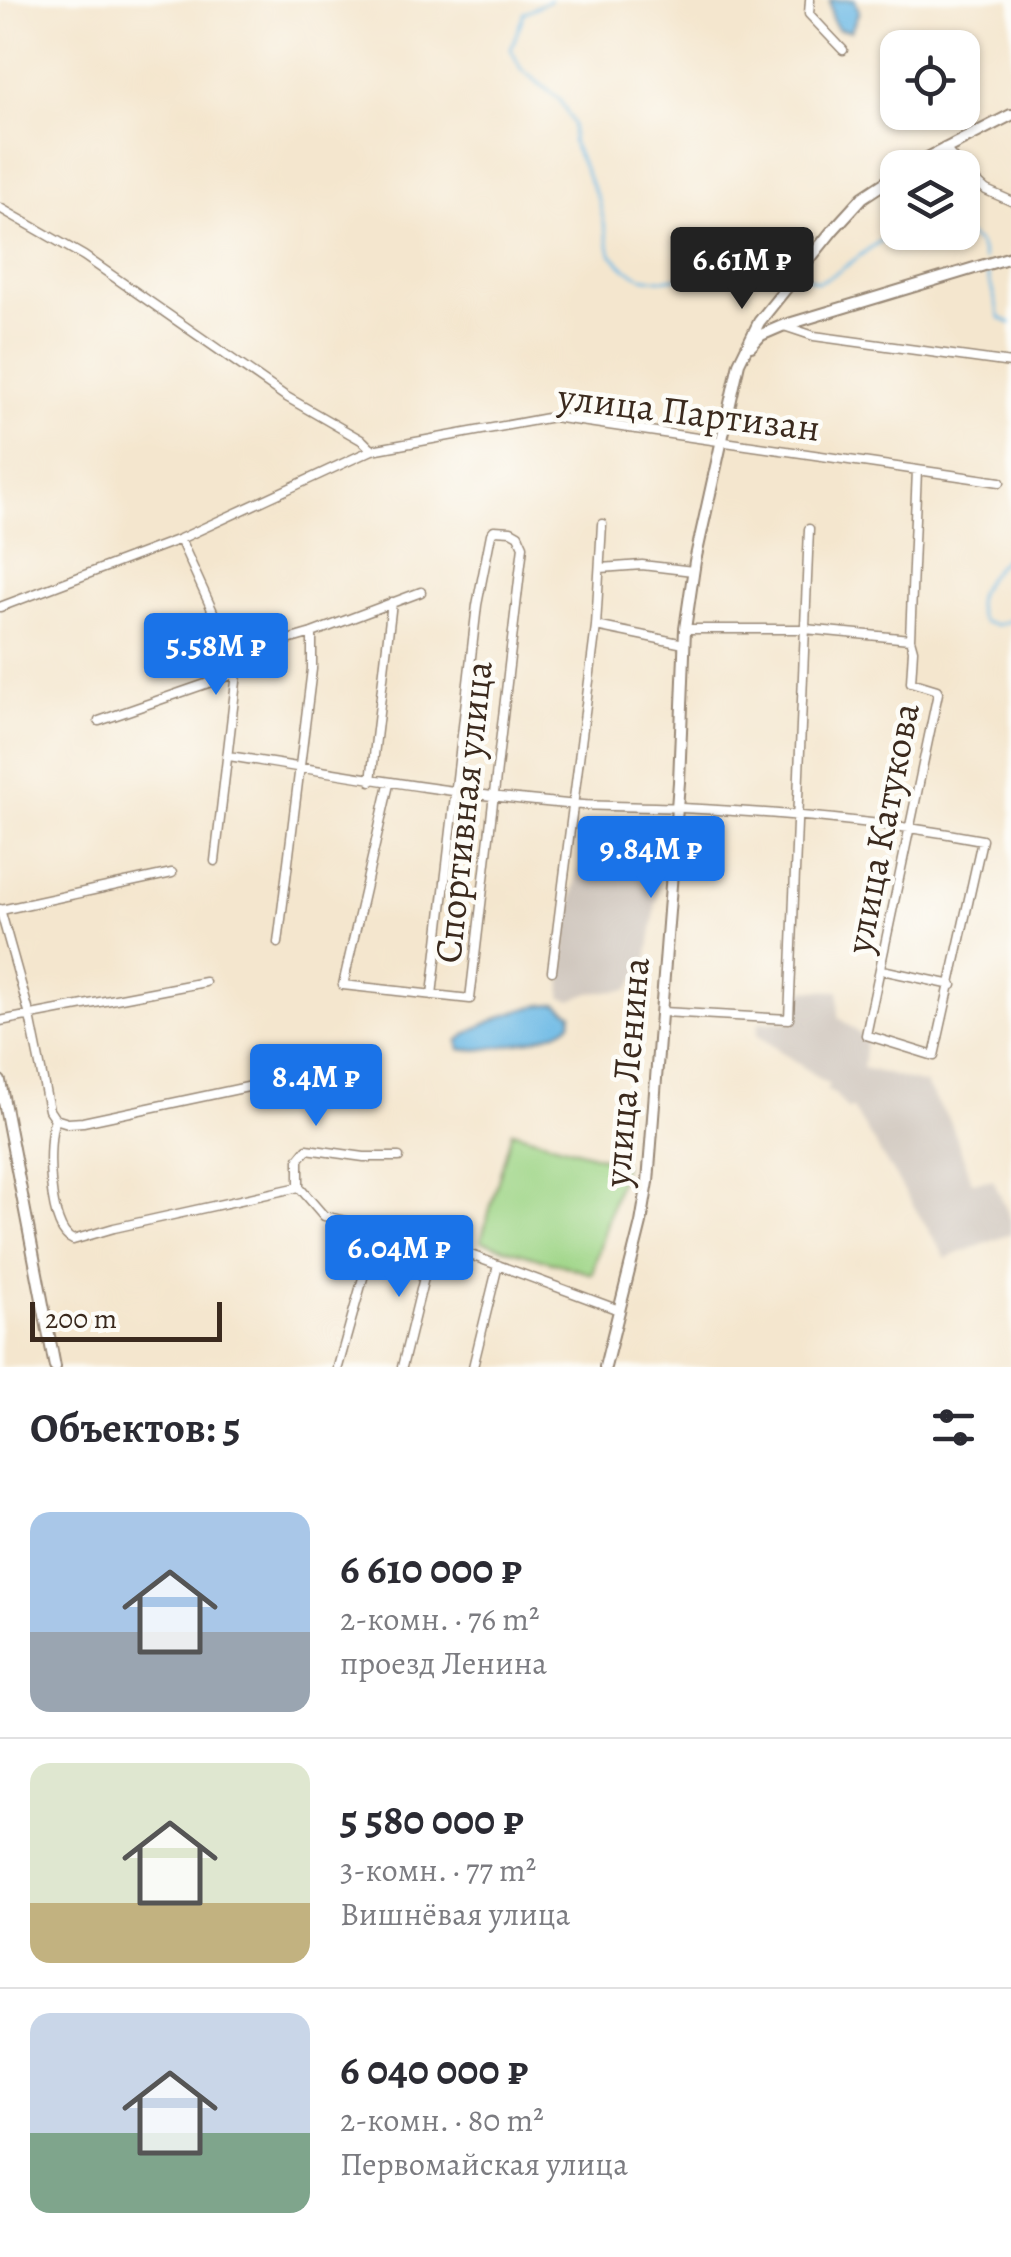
<!DOCTYPE html>
<html lang="ru">
<meta charset="utf-8">
<style>
:root{--surface:#fff;--page:#f7f7f7;--text:#2b2b33;--muted:#7c7c81;--line:#e1e1e2;--accent:#1a73e8}
body{margin:0;font-family:Alegreya,serif;background:var(--page);color:var(--text);height:100vh;display:flex;flex-direction:column;font-size:38px;white-space:nowrap}
*{box-sizing:border-box;margin:0}
p{font-size:32px;color:var(--muted)}
.icon{flex:none;width:55px;height:55px;fill:none;stroke:currentColor;stroke-width:2;stroke-linecap:round;stroke-linejoin:round}
.map{position:relative;height:1367px;overflow:hidden}
.panel{display:flex;flex-direction:column;background:var(--surface);flex:1}
.panel>*{flex:none}
.tools{position:absolute;left:880px;top:30px;display:grid;gap:20px}
.tools a{display:grid;place-items:center;width:100px;height:100px;border-radius:20px;background:var(--surface);box-shadow:0 2px 8px #0004;font-size:50px}
.scale{position:absolute;left:30px;bottom:25px;width:192px;box-sizing:border-box;padding-left:10px;border:5px solid #3b2a1e;border-top:0;font-size:28px;line-height:35px;white-space:nowrap;color:#3b2a1e;-webkit-text-stroke:8px #fdfcf7;paint-order:stroke}
.price{position:absolute;translate:-50% -85px;padding:0 22px;border-radius:10px;background:var(--accent);color:#fff;font-size:32px;line-height:65px;filter:drop-shadow(0 2px 5px #0008)}
.price::after{content:'';position:absolute;left:50%;top:60px;width:30px;height:22px;margin-left:-15px;background:inherit;clip-path:polygon(0 0,100% 0,50% 100%)}
.price.active{background:#222;color:#fff}
ul{padding:0;list-style:none}
li{display:flex;align-items:center;gap:30px;height:250px;padding:0 30px}
li+li{border-top:2px solid var(--line)}
li span{display:grid;place-items:center;flex:none;width:280px;height:200px;border-radius:20px;color:#555}
li>.icon{margin-inline-start:auto}
span .icon{width:120px;height:120px;fill:#fffc;stroke-width:1}
li b{font-size:42px}
h2{display:flex;justify-content:space-between;align-items:center;height:120px;padding:0 30px;font-size:42px}
.map>svg:first-child{display:block}
.industrial{fill:#ccc2b9}
.green{fill:#9fd587;stroke:#6d8052;stroke-width:2.5}
.water{fill:#6cb9e5;stroke:#547282;stroke-width:2.5}
.lines{fill:none;stroke-linecap:round;stroke-linejoin:round}
.stream{stroke:#6cb9e5;stroke-width:2.5}
.street-casing{stroke:#988876;stroke-width:11}
.secondary-casing{stroke:#988876;stroke-width:14}
.street{stroke:#fff;stroke-width:8}
.secondary{stroke:#fff;stroke-width:10}
.labels{text-anchor:middle;stroke-width:9;stroke-linejoin:round;paint-order:stroke}
.street-label{font-size:38px;fill:#3b2a1e;stroke:#fdfcf7}
</style>
<div class="map">
<svg width="1011" height="1367" viewBox="0 0 1011 1367">
<rect width="100%" height="100%" fill="#fdfcf7"/>
<filter id="ink" filterUnits="userSpaceOnUse"><feTurbulence type="fractalNoise" baseFrequency=".01" numOctaves="2"/><feDisplacementMap in="SourceGraphic" scale="20" xChannelSelector="R" yChannelSelector="G"/><feConvolveMatrix kernelMatrix="1 2 1 2 8 2 1 2 1" color-interpolation-filters="sRGB"/></filter>
<filter id="wash" filterUnits="userSpaceOnUse"><feTurbulence type="fractalNoise" baseFrequency=".0048" numOctaves="4" result="noise"/><feDisplacementMap in="SourceGraphic" scale="40" xChannelSelector="R" yChannelSelector="G"/><feGaussianBlur stdDeviation="2.25" result="paint"/><feColorMatrix in="noise" values="0 0 0 0 0 0 0 0 0 0 0 0 0 0 0 0 0 1.4 0 .05"/><feComposite in="paint" operator="in"/></filter>
<g filter="url(#wash)">
<rect width="100%" height="100%" fill="#f4e6ce"/>
<!-- industrial -->
<path class="industrial" d="M584,834L665,847L647,962L628,990L590,993L571,1000L561,997L566,932Z
M799,990L839,991L838,1017L866,1039L863,1068L925,1084L951,1123L972,1182L993,1180L1011,1220V1234L946,1258L853,1109H847L836,1095L826,1090L829,1085L757,1035L759,1022H795Z"/>
<!-- green -->
<path class="green" d="M512,1131L624,1164L592,1274L481,1241Z"/>
<!-- water -->
<path class="water" d="M830,0H855L859,11L851,31L838,29L832,19Z
M558,1004L572,1014C571,1017 572,1020 571,1022C562,1038 475,1054 460,1049L458,1041C479,1023 530,1003 558,1004Z"/>
<g class="lines">
<!-- stream -->
<path class="stream" d="M550,0L524,13L511,49L521,69L559,99L573,124L572,142L599,201L611,254L626,269L641,277L660,280L766,267L794,271
M962,231L979,244L984,260
M986,268L1000,318L1011,323
M801,275L818,282C848,271 868,243 899,232
M1011,552C994,570 964,597 983,622L998,625L1011,620"/>
</g>
</g>
<g filter="url(#ink)">
<g class="lines">
<!-- street casing -->
<g class="street-casing">
<path id="street" d="M810,0L809,14L843,50
M944,148L962,168
M962,168L986,190L1011,201
M0,208L84,256L285,396L363,441L372,450
M784,326L814,336L1011,363
M180,539L233,656L237,673L215,861
M601,568L642,565L693,571
M0,607L180,539L372,450L553,417L1000,482
M596,626L684,644
M685,629H805L910,639
M233,656L312,633L421,592
M99,721L237,673
M229,756C342,774 453,794 567,804C605,807 643,806 681,808C782,813 882,821 982,840L934,1056L866,1035L938,693L937,690L911,682L913,650L910,639L917,470
M371,781L392,602
M389,784L343,985L470,999L523,546L518,535L511,531L494,530L491,534L477,605L432,995
M0,909L30,1016L49,1110L55,1119C46,1142 48,1230 73,1240L114,1228L299,1187L324,1216L433,1241L619,1310
M1,910L172,873
M278,943L312,669V633
M882,970L952,985
M552,971L596,626L602,524
M663,1012L789,1019L809,529
M0,1021L205,982
M55,1119L68,1123L83,1122L257,1085
M299,1187V1159L307,1149L364,1157H399
M338,1367L377,1228
M402,1367L433,1241
M473,1367L498,1265"/>
</g>
<!-- secondary casing -->
<g class="secondary-casing">
<path id="secondary" d="M908,168L1011,115
M751,346L761,335L782,326L1011,257
M0,1081L55,1367
M605,1367L641,1223L648,1182L679,782L685,629L695,561L739,363L759,322L832,231L863,197L898,174"/>
</g>
<!-- street -->
<use href="#street" class="street"/>
<!-- secondary -->
<use href="#secondary" class="secondary"/>
</g>
</g>
<g class="labels">
<!-- street labels -->
<g class="street-label">
<text transform="translate(689 412) rotate(7)" y="13">улица Партизан</text>
<text transform="translate(463 812) rotate(-84)" y="13">Спортивная улица</text>
<text transform="translate(882 828) rotate(-79)" y="13">улица Катукова</text>
<text transform="translate(626 1072) rotate(-85)" y="13">улица Ленина</text>
</g>
</g>
</svg>
<div class="tools">
<a><svg class="icon" aria-label="locate" viewBox="0 0 24 24"><circle cx="12" cy="12" r="6"/><path d="M12 2v4M12 18v4M2 12h4M18 12h4"/></svg></a>
<a><svg class="icon" aria-label="layers" viewBox="0 0 24 24"><path d="M12 4l9 5-9 5-9-5zM3 14l9 5 9-5"/></svg></a>
</div>
<div class="scale">200 m</div>
<b class="price active" style="left:742px;top:312px">6.61M ₽</b>
<b class="price" style="left:216px;top:698px">5.58M ₽</b>
<b class="price" style="left:651px;top:901px">9.84M ₽</b>
<b class="price" style="left:316px;top:1129px">8.4M ₽</b>
<b class="price" style="left:399px;top:1300px">6.04M ₽</b>
</div>
<section class="panel">
<h2>Объектов: 5<svg class="icon" aria-label="filters" viewBox="0 0 24 24"><path d="M4 7h16M4 17h16"/><circle cx="9" cy="7" r="2"/><circle cx="15" cy="17" r="2"/></svg></h2>
<ul>
<li><span style="background:linear-gradient(#a9c7e8 60%,#9aa5b1 0)"><svg class="icon" aria-label="home" viewBox="0 0 24 24"><path d="M3 11l9-7 9 7M6 9v11h12V9"/></svg></span><div><b>6 610 000 ₽</b><p>2-комн. · 76 m²</p><p>проезд Ленина</p></div></li>
<li><span style="background:linear-gradient(#dfe7d0 70%,#c2b280 0)"><svg class="icon" aria-label="home" viewBox="0 0 24 24"><path d="M3 11l9-7 9 7M6 9v11h12V9"/></svg></span><div><b>5 580 000 ₽</b><p>3-комн. · 77 m²</p><p>Вишнёвая улица</p></div></li>
<li><span style="background:linear-gradient(#c9d6e8 60%,#7fa58c 0)"><svg class="icon" aria-label="home" viewBox="0 0 24 24"><path d="M3 11l9-7 9 7M6 9v11h12V9"/></svg></span><div><b>6 040 000 ₽</b><p>2-комн. · 80 m²</p><p>Первомайская улица</p></div></li>
</ul>
</section>
